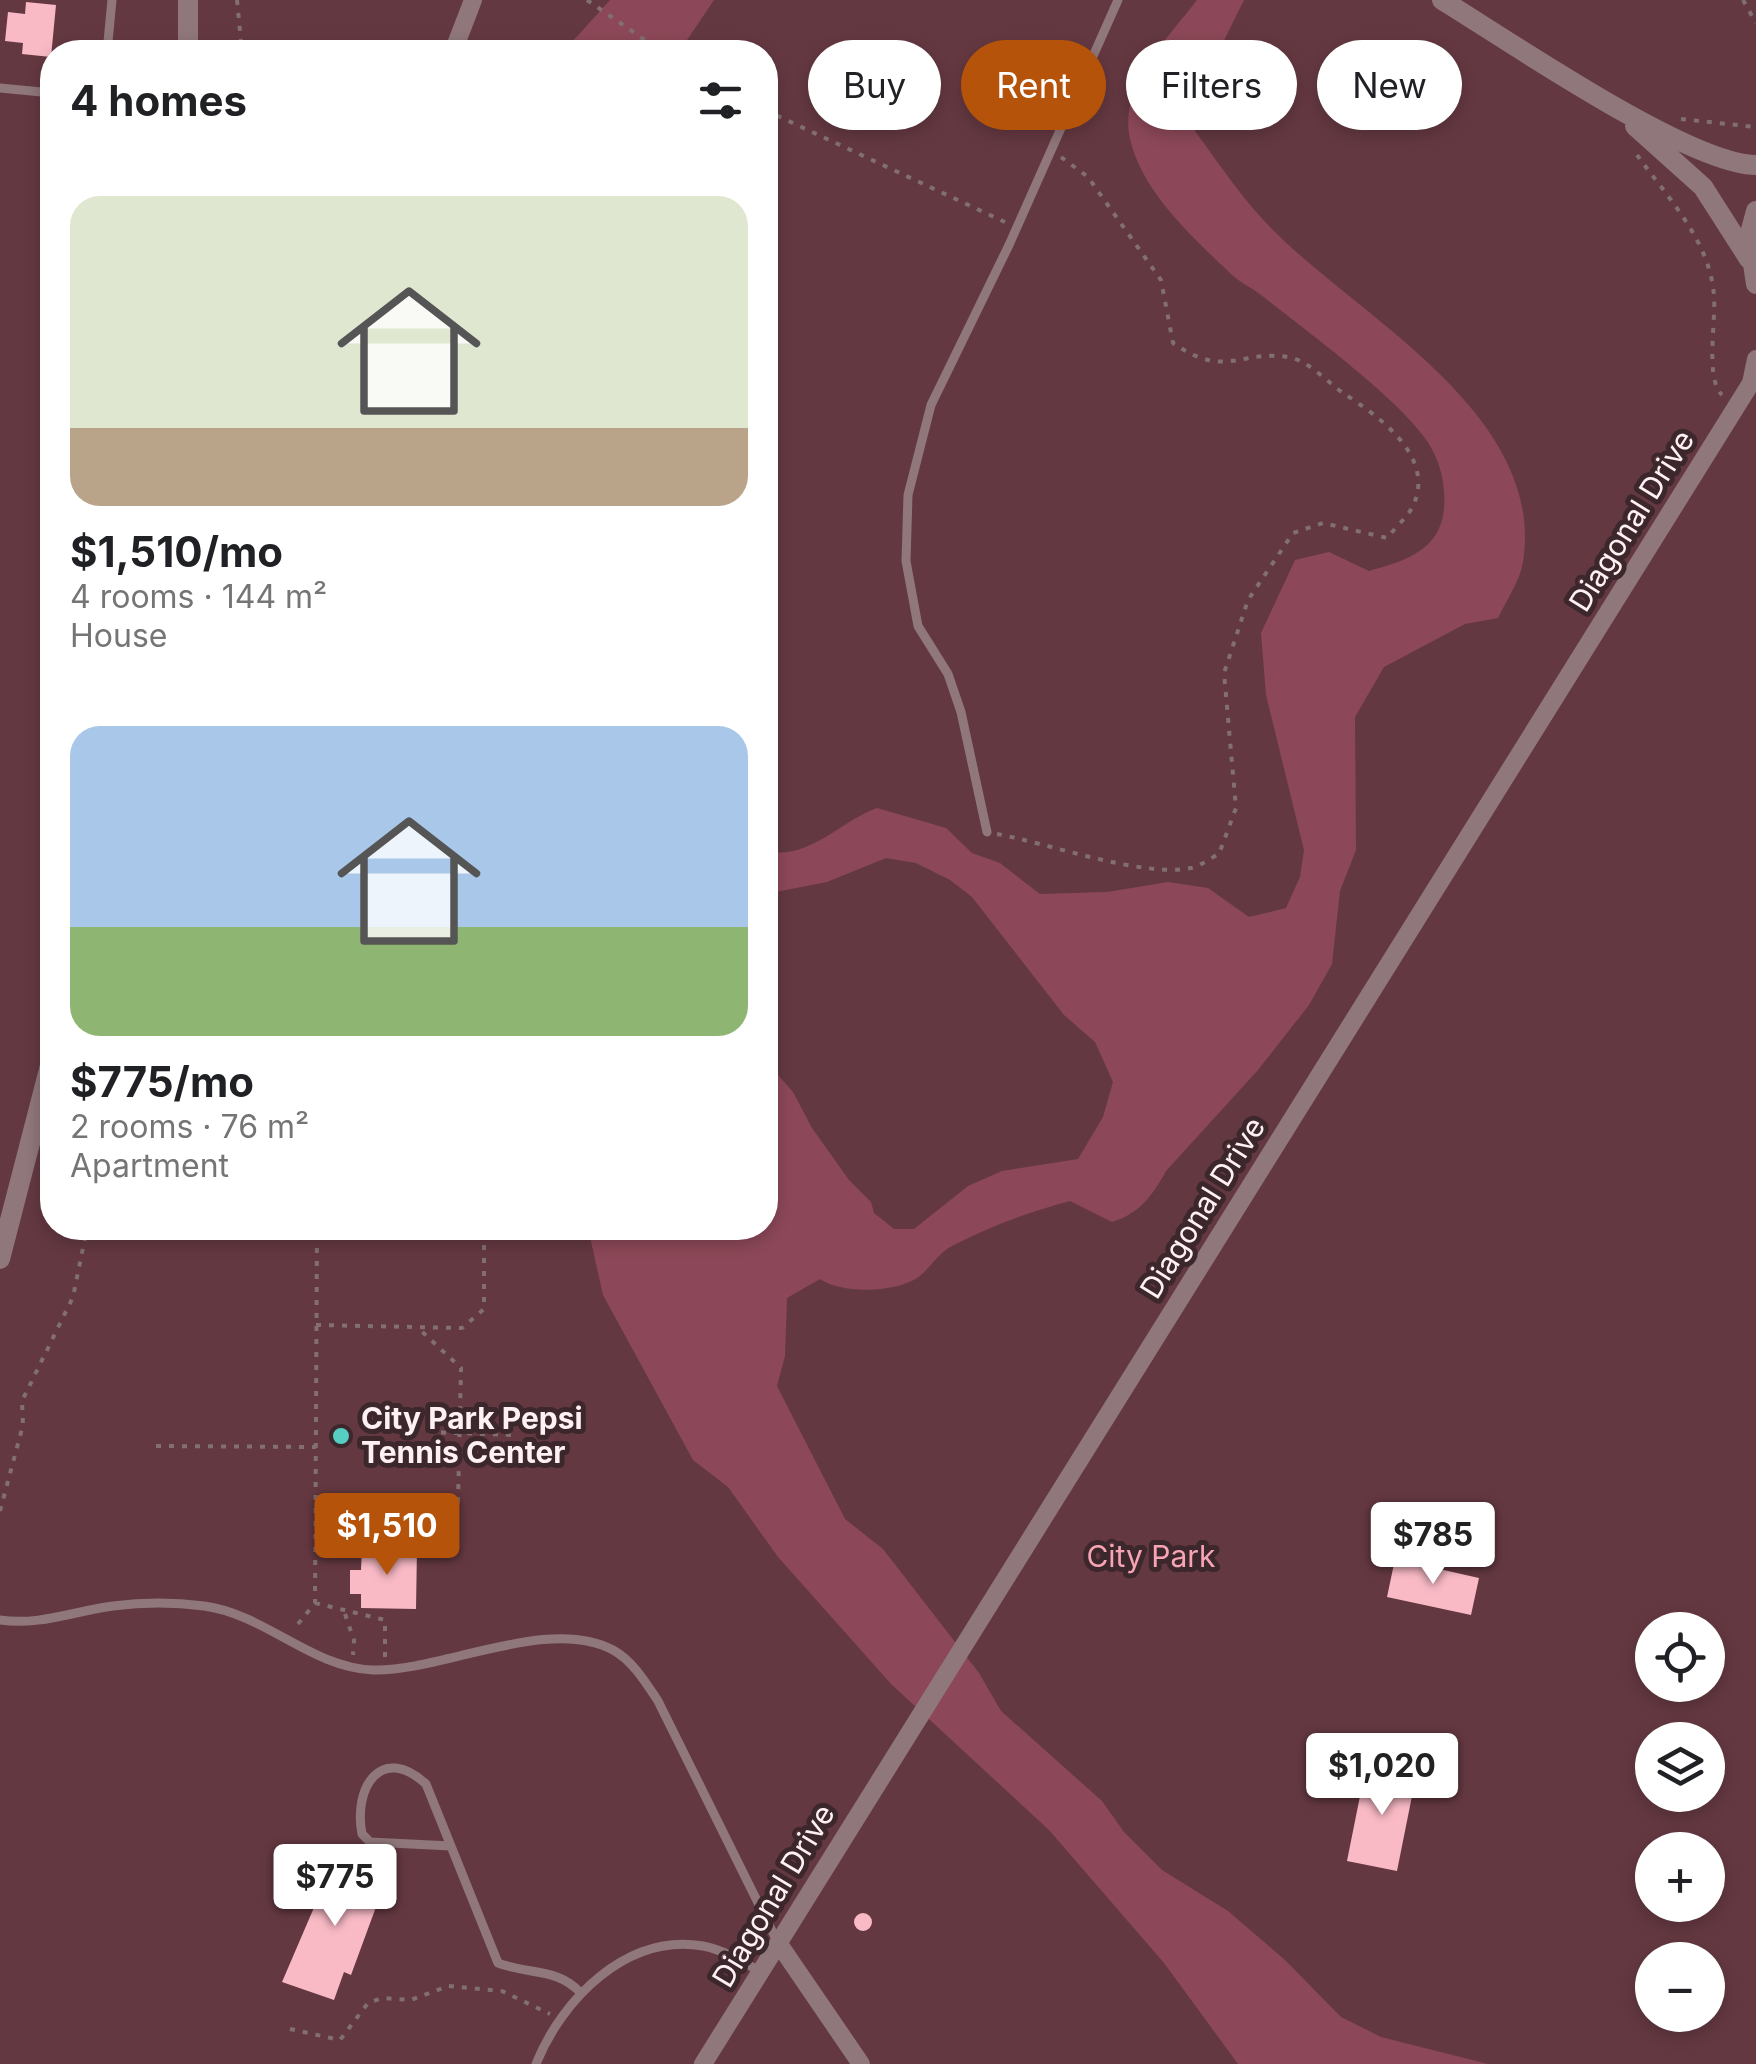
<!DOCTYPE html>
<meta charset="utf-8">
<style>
:root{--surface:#fff;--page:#f2f2f2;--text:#202124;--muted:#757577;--accent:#b45309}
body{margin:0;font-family:Inter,sans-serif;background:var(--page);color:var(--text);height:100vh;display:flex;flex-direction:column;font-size:38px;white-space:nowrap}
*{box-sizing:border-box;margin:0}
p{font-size:32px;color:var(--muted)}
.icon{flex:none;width:55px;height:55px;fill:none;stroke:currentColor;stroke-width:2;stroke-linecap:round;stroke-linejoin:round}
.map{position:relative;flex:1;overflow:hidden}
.details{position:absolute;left:40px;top:40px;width:738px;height:1200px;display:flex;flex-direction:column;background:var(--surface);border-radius:40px;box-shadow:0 5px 15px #0003}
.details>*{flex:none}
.guide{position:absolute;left:808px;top:40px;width:798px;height:90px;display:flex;gap:20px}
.controls{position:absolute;left:1635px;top:1612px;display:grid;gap:20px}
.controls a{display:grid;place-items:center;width:90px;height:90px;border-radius:50%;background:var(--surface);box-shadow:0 5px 15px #0003;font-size:50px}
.price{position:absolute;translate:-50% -85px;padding:0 22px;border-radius:10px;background:#fff;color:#222;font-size:32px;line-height:65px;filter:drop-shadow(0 2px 5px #0008)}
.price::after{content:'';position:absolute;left:50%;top:60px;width:30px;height:22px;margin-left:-15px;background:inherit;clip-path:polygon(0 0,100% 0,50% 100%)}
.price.on{background:var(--accent);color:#fff}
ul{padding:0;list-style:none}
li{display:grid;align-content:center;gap:20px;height:530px;padding:0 30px}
li span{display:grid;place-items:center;height:310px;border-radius:30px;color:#555}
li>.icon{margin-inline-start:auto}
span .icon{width:180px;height:180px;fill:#fffc;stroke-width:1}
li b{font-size:42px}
h2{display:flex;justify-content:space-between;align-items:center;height:120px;padding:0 30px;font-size:42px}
.chip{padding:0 35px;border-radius:45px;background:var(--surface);box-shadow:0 5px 15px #0003;font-size:35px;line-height:90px}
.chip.on{background:var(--accent);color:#fff}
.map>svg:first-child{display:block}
.green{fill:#643841;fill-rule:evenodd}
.water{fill:#8c4858}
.building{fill:#f9bac6}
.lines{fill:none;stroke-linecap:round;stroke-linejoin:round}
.path{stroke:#816f72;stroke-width:4;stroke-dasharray:5 8;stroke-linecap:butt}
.service{stroke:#8f777b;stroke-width:9}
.minor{stroke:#8f777b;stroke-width:18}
.tertiary{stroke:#8f777b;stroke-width:20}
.poi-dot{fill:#57cec2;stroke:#3c282c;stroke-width:4}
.labels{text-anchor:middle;stroke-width:10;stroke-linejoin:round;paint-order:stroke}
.street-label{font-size:30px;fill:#fff1f3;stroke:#3c282c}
.poi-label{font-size:30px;font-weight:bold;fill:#fff1f3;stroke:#3c282c;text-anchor:start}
.park-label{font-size:30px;fill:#f7a4b5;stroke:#3c282c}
</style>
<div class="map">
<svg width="1756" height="2064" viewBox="0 0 1756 2064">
<rect width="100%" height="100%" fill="#3c282c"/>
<!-- green -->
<path class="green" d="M0,0H1756V2064H0ZM52,52H765V1228H52ZM1652,1630H1708V1685H1652ZM1652,1740H1708V1795H1652ZM1652,1850H1708V1905H1652ZM1652,1960H1708V2015H1652Z"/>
<!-- water -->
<path class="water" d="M610,0H714L679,52H563Z
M1197,0H1244L1197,95L1195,131C1220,165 1245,203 1276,233C1364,320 1546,416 1523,562C1520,581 1506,601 1498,618L1465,624L1384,667L1355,717L1356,850L1340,891L1332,964L1309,1005L1258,1070L1166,1171C1153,1195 1139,1214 1112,1222L1070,1201C1029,1212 990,1226 952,1246C938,1253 930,1269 917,1278C894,1293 841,1294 820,1279L787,1298L785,1356L777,1386L845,1519L883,1549L979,1673L1001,1711L1102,1801L1124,1832L1162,1870L1228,1911L1285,1960L1341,2017L1381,2037L1488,2064H1238L1164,1963L1049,1830L891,1684L778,1557L728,1487L693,1460L603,1295L588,1228H765V1060L793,1092L812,1128L849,1180L871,1202L874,1213L894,1229H914L968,1186L1002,1171L1078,1159L1103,1117L1113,1082L1095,1042L1064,1015L972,897L950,880L916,863L886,858L827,882L765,894V851C809,861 840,821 877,808L946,828L972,853L1000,863L1040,894L1107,892L1168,882L1208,888L1249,917L1286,908L1300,877L1304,850L1266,695L1261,633L1295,560L1329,552L1369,571C1404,561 1440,551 1444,509C1446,483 1440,459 1425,438C1395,396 1307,331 1265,298C1253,288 1238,282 1228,271C1190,235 1142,191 1130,139C1118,86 1168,38 1197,0Z"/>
<!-- building -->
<path class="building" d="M26,2L56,5L51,57L22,54L23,43L5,41L8,12L25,14Z
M362,1547H417L416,1609L361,1608V1594H350V1570H361Z
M1395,1559L1479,1578L1471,1615L1387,1597Z
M1366,1766L1416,1776L1397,1871L1347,1861Z
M337,1854L371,1866L368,1872L381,1877L370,1905L376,1907L351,1975L344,1972L334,2000L282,1982Z
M854 1922a9 9 0 1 1 18 0a9 9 0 1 1-18 0Z"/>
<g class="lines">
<!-- path -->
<path class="path" d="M237,0L242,52
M587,0L662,52
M1743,0L1756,23
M765,110L1005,222
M1681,119L1756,127
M1637,155C1668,198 1711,242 1714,297C1716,321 1705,379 1722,395
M997,834C1047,843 1143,878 1191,868C1200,866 1211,858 1219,854L1236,808L1224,673L1248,600L1293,533L1323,523L1387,538C1395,528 1406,518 1412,508C1438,457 1378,416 1343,393C1329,383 1309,362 1292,358C1243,347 1227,381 1173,343L1161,280L1088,177L1061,157
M316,1325L462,1328L484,1309V1228
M428,1432L513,1435
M156,1446L316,1447
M315,1504L358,1537L422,1538L458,1502L461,1368L417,1327
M0,1511L23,1425L22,1401L73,1297L87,1228
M315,1603L385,1620V1657
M345,1614L354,1640L353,1655
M298,1624L315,1603L317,1228
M290,2029L340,2040L368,2003L382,1998L411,2000L448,1986L502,1991L550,2014"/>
<!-- service -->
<path class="service" d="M107,52L112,0
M0,88L52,93
M987,832L961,712L948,674L918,626L906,561L908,495L931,405L1009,245L1118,0
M0,1620C38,1626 75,1611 113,1606C143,1602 174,1602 204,1606C265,1614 312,1668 373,1670C441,1672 549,1615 613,1650C633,1661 646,1683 658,1701L778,1943
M451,1846L370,1842L362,1834C353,1788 381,1743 426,1784L498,1963C529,1975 556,1967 581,1993
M536,2064C562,1999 627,1933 703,1946C724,1950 743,1962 761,1972"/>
<!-- minor -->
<path class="minor" d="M453,52L473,0
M779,1944L861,2064
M703,2064L1751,383L1756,359"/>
<!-- tertiary -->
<path class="tertiary" d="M1442,0C1506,39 1689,165 1756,165
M188,52V0
M1635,126L1703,187L1749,259
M1756,211L1749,237L1756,284
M0,1259L52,1058"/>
</g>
<!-- markers -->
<circle class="poi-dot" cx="341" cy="1436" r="10"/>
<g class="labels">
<!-- street labels -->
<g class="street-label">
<text transform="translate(1632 521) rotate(-58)" y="10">Diagonal Drive</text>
<text transform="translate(1203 1208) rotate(-58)" y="10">Diagonal Drive</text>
<text transform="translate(774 1896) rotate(-59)" y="10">Diagonal Drive</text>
</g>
<!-- poi labels -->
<g class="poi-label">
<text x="361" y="1429">City Park Pepsi<tspan x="361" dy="34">Tennis Center</tspan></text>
</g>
<!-- park labels -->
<g class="park-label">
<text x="1151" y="1567">City Park</text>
</g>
</g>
</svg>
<div class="controls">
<a><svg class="icon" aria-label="locate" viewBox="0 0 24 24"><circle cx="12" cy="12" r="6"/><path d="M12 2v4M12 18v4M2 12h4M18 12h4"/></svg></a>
<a><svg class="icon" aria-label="layers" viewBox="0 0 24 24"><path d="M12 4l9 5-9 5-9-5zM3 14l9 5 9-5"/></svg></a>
<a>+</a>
<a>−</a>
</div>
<b class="price on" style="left:387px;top:1578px">$1,510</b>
<b class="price" style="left:1433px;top:1587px">$785</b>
<b class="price" style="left:1382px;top:1818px">$1,020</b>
<b class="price" style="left:335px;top:1929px">$775</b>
<div class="guide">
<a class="chip">Buy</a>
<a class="chip on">Rent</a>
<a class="chip">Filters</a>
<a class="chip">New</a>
</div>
<section class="details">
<h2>4 homes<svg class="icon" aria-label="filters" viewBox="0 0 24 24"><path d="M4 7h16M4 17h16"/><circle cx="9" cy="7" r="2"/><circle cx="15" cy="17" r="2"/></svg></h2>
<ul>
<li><span style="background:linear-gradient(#dfe7d0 75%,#b9a48a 0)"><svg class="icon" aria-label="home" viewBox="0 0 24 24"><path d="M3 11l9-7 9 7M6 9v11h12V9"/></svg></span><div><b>$1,510/mo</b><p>4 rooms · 144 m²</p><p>House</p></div></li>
<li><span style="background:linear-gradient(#a9c7e8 65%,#8fb573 0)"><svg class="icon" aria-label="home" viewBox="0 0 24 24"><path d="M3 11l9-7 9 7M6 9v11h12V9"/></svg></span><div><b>$775/mo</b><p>2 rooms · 76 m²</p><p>Apartment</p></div></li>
</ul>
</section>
</div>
